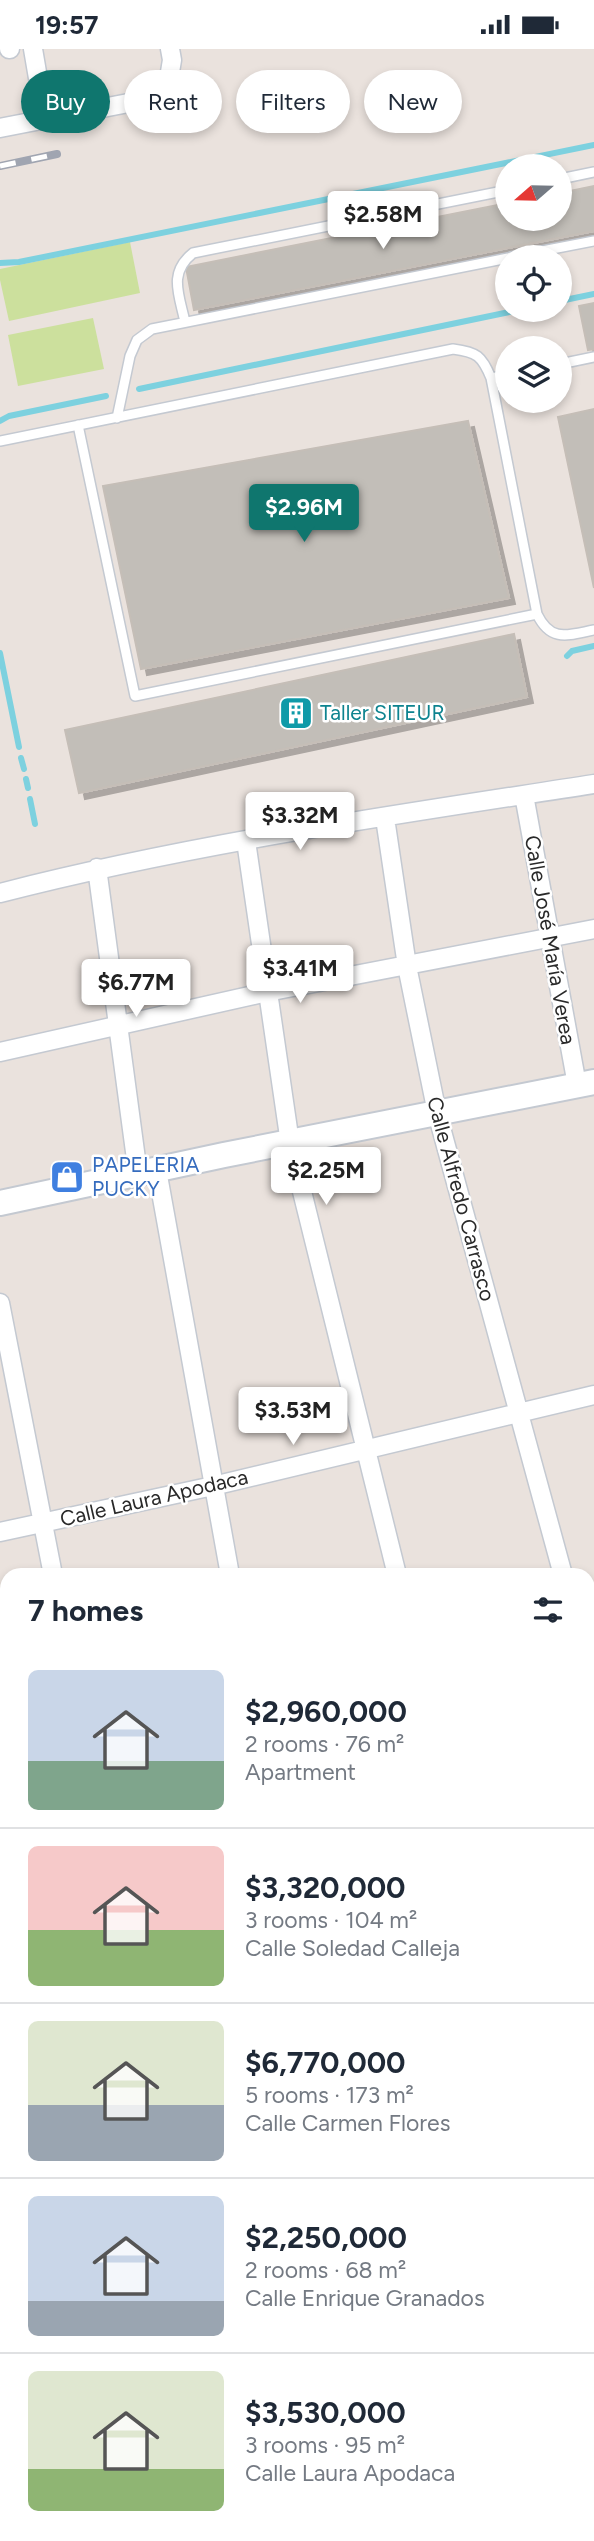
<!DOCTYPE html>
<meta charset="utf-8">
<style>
:root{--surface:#fff;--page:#f2f2f3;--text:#1f2937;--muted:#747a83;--line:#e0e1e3;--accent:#0f766e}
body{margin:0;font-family:Figtree,sans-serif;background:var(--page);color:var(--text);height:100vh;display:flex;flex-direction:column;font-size:26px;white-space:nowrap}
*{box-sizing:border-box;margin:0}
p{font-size:23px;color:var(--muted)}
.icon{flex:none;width:38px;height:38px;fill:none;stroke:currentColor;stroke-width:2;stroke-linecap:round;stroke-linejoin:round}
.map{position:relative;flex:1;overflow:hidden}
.side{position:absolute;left:0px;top:1519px;width:595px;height:973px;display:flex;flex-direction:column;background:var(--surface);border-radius:21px 21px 0 0;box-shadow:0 4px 10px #0003}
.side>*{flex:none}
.guide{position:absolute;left:21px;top:21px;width:553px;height:63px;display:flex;gap:14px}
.needle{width:46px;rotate:250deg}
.controls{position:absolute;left:495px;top:105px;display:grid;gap:14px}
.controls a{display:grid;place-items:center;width:77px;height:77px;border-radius:50%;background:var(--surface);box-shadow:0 4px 10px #0003;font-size:35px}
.price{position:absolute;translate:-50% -60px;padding:0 16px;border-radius:7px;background:#fff;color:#222;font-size:23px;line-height:46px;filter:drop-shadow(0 2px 4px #0008)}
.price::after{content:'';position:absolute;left:50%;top:42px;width:21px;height:16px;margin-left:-10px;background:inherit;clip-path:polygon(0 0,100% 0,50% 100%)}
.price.current{background:var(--accent);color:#fff}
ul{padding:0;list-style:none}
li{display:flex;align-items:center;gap:21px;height:175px;padding:0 28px}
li+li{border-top:2px solid var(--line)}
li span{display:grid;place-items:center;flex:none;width:196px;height:140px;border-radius:10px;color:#555}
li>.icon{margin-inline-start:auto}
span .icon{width:84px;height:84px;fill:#fffc;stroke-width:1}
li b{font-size:30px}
h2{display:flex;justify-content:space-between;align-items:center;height:84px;padding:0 28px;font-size:30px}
.tag{padding:0 24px;border-radius:32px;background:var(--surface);box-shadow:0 4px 10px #0003;font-size:24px;line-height:63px}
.tag.current{background:var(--accent);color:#fff}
.status{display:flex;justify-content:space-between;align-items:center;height:49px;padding:0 35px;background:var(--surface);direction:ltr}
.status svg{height:19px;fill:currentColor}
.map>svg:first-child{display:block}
.pitch{fill:#cce09d}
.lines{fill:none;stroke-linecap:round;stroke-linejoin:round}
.stream{stroke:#7dd1df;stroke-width:6}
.building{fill:#c2beb8;stroke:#c5beb7;stroke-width:2;filter:url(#shadow)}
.lane-casing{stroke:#c4c9d1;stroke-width:12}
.street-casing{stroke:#c4c9d1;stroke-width:21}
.secondary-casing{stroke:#c4c9d1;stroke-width:28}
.lane{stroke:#fff;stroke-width:9}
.street{stroke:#fff;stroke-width:18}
.secondary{stroke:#fff;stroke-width:24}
.rail-casing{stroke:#a0a5b1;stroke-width:8}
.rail{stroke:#fff;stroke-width:5;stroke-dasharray:16;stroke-linecap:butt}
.labels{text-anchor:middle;stroke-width:5;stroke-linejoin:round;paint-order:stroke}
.culture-label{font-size:21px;fill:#0d838f;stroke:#fff;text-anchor:start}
.street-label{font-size:21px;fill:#292929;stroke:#fff}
.shop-label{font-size:21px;fill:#366cbe;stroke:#fff;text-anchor:start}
</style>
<div class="status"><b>19:57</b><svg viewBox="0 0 49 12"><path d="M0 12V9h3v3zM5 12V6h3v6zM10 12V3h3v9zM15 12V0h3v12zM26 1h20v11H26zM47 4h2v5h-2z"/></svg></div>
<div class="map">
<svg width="594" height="2492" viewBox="0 0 594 2492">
<defs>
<filter id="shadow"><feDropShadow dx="6" dy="6" stdDeviation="0" flood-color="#0004"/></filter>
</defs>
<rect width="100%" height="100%" fill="#eae2dd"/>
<!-- pitch -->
<path class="pitch" d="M130,193L140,244L9,272L0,231V220Z
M93,269L104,320L18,337L8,286Z"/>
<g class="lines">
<!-- stream -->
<path class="stream" d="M0,214L19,213L594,96
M560,252L594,245
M139,340L519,261
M0,372L9,367L106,347
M0,604L19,698
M567,607L572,602L594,597
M21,709L24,720
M26,730L28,739
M30,750L35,775"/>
</g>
<!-- building -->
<path class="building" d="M594,137V182L194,261L186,218L508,154V170H560V144Z
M594,254V300L588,301L579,257Z
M594,360V539L558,368Z
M468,372L509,549L141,620L103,437Z
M514,585L527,648L79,744L65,681Z"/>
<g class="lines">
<!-- lane casing -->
<g class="lane-casing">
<path id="lane" d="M560,130L594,123
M511,208L594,192
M185,273C179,245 168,224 193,204L508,141
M560,315L594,308
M491,329L508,326
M117,369L130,307L137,291L152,280L508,209
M78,376L135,647L537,565
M0,392L453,300C477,303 482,307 491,329L537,565C551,594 568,586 594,581"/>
</g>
<!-- street casing -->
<g class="street-casing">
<path id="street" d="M9,0H10
M33,0L45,70
M0,79L149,50L168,35L172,11L170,0
M524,746L577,1036
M385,769L407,917L437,1064L563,1526
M246,792L290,1094L397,1526
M97,819L138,1125
M0,844C194,794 395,766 594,735
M0,1003L267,943L594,880
M157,1121L230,1526
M0,1254L53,1526
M0,1483L213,1437L594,1346
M588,1618L594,1640
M588,1666L594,1664
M0,1866L7,1864
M0,2001L7,2031
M588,2006L594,2005
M0,2127L7,2126
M588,2386L594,2416
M113,2485L114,2492
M243,2485L245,2492
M428,2485L429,2492"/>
</g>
<!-- secondary casing -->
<g class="secondary-casing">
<path id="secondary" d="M0,1154L224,1106L594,1033
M588,2255L594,2254
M588,2278L594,2276
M0,2371L7,2370
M0,2395L7,2394"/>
</g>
<!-- lane -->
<use href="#lane" class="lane"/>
<!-- street -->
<use href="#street" class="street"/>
<!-- secondary -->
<use href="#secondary" class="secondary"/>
<!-- rail casing -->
<g class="rail-casing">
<path id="rail" d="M0,117L57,105"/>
</g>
<!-- rail -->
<use href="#rail" class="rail"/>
</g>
<!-- icons -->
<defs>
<g id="building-square" transform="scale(1.75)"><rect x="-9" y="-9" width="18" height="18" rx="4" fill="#0f9aa8" stroke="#fff"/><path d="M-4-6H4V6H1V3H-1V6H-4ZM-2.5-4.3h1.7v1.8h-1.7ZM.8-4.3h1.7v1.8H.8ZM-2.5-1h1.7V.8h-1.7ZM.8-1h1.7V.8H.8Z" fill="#fff"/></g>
<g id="shop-square" transform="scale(1.75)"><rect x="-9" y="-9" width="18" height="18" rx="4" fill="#3f7fe0" stroke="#fff"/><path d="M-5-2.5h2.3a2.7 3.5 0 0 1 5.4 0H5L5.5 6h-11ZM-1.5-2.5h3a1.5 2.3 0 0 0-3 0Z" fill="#fff"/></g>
</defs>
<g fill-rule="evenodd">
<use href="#building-square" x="296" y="664"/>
<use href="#shop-square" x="67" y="1128"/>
</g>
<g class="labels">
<!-- culture labels -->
<g class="culture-label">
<text x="320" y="671">Taller SITEUR</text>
</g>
<!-- street labels -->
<g class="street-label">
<text transform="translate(550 891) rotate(80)" y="7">Calle José María Verea</text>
<text transform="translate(461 1150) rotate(75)" y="7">Calle Alfredo Carrasco</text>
<text transform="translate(154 1449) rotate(-13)" y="7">Calle Laura Apodaca</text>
</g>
<!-- shop labels -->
<g class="shop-label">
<text x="92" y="1123">PAPELERIA<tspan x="92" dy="24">PUCKY</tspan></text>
</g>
</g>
</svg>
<div class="controls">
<a><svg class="needle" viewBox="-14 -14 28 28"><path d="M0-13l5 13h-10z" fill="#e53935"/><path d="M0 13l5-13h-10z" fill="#747a83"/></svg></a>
<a><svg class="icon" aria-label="locate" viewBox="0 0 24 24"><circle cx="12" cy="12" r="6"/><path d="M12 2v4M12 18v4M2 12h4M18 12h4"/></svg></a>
<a><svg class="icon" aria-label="layers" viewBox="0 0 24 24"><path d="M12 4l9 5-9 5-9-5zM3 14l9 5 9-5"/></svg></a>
</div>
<b class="price" style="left:383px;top:202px">$2.58M</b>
<b class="price current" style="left:304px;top:495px">$2.96M</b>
<b class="price" style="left:300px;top:803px">$3.32M</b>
<b class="price" style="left:300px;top:956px">$3.41M</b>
<b class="price" style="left:136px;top:970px">$6.77M</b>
<b class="price" style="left:326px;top:1158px">$2.25M</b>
<b class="price" style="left:293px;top:1398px">$3.53M</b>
<div class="guide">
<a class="tag current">Buy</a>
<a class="tag">Rent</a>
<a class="tag">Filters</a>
<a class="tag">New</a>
</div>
<section class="side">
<h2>7 homes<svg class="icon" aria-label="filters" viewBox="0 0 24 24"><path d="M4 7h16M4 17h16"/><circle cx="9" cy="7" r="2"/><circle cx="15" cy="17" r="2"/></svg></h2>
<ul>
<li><span style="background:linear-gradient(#c9d6e8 65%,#7fa58c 0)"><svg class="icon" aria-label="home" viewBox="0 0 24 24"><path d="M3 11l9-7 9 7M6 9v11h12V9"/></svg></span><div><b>$2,960,000</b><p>2 rooms · 76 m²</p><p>Apartment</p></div></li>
<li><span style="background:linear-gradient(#f6c9c9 60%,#8fb573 0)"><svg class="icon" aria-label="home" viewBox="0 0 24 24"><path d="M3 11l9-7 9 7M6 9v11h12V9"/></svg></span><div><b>$3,320,000</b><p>3 rooms · 104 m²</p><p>Calle Soledad Calleja</p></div></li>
<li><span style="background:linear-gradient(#dfe7d0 60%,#9aa5b1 0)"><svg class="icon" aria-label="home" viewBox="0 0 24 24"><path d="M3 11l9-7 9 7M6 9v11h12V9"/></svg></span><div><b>$6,770,000</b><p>5 rooms · 173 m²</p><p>Calle Carmen Flores</p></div></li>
<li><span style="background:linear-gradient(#c9d6e8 75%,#9aa5b1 0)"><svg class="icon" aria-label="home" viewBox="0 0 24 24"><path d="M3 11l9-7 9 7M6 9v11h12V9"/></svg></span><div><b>$2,250,000</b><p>2 rooms · 68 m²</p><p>Calle Enrique Granados</p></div></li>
<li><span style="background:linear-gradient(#dfe7d0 70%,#8fb573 0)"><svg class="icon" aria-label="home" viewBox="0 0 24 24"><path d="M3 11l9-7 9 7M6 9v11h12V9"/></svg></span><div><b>$3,530,000</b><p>3 rooms · 95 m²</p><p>Calle Laura Apodaca</p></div></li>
</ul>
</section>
</div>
